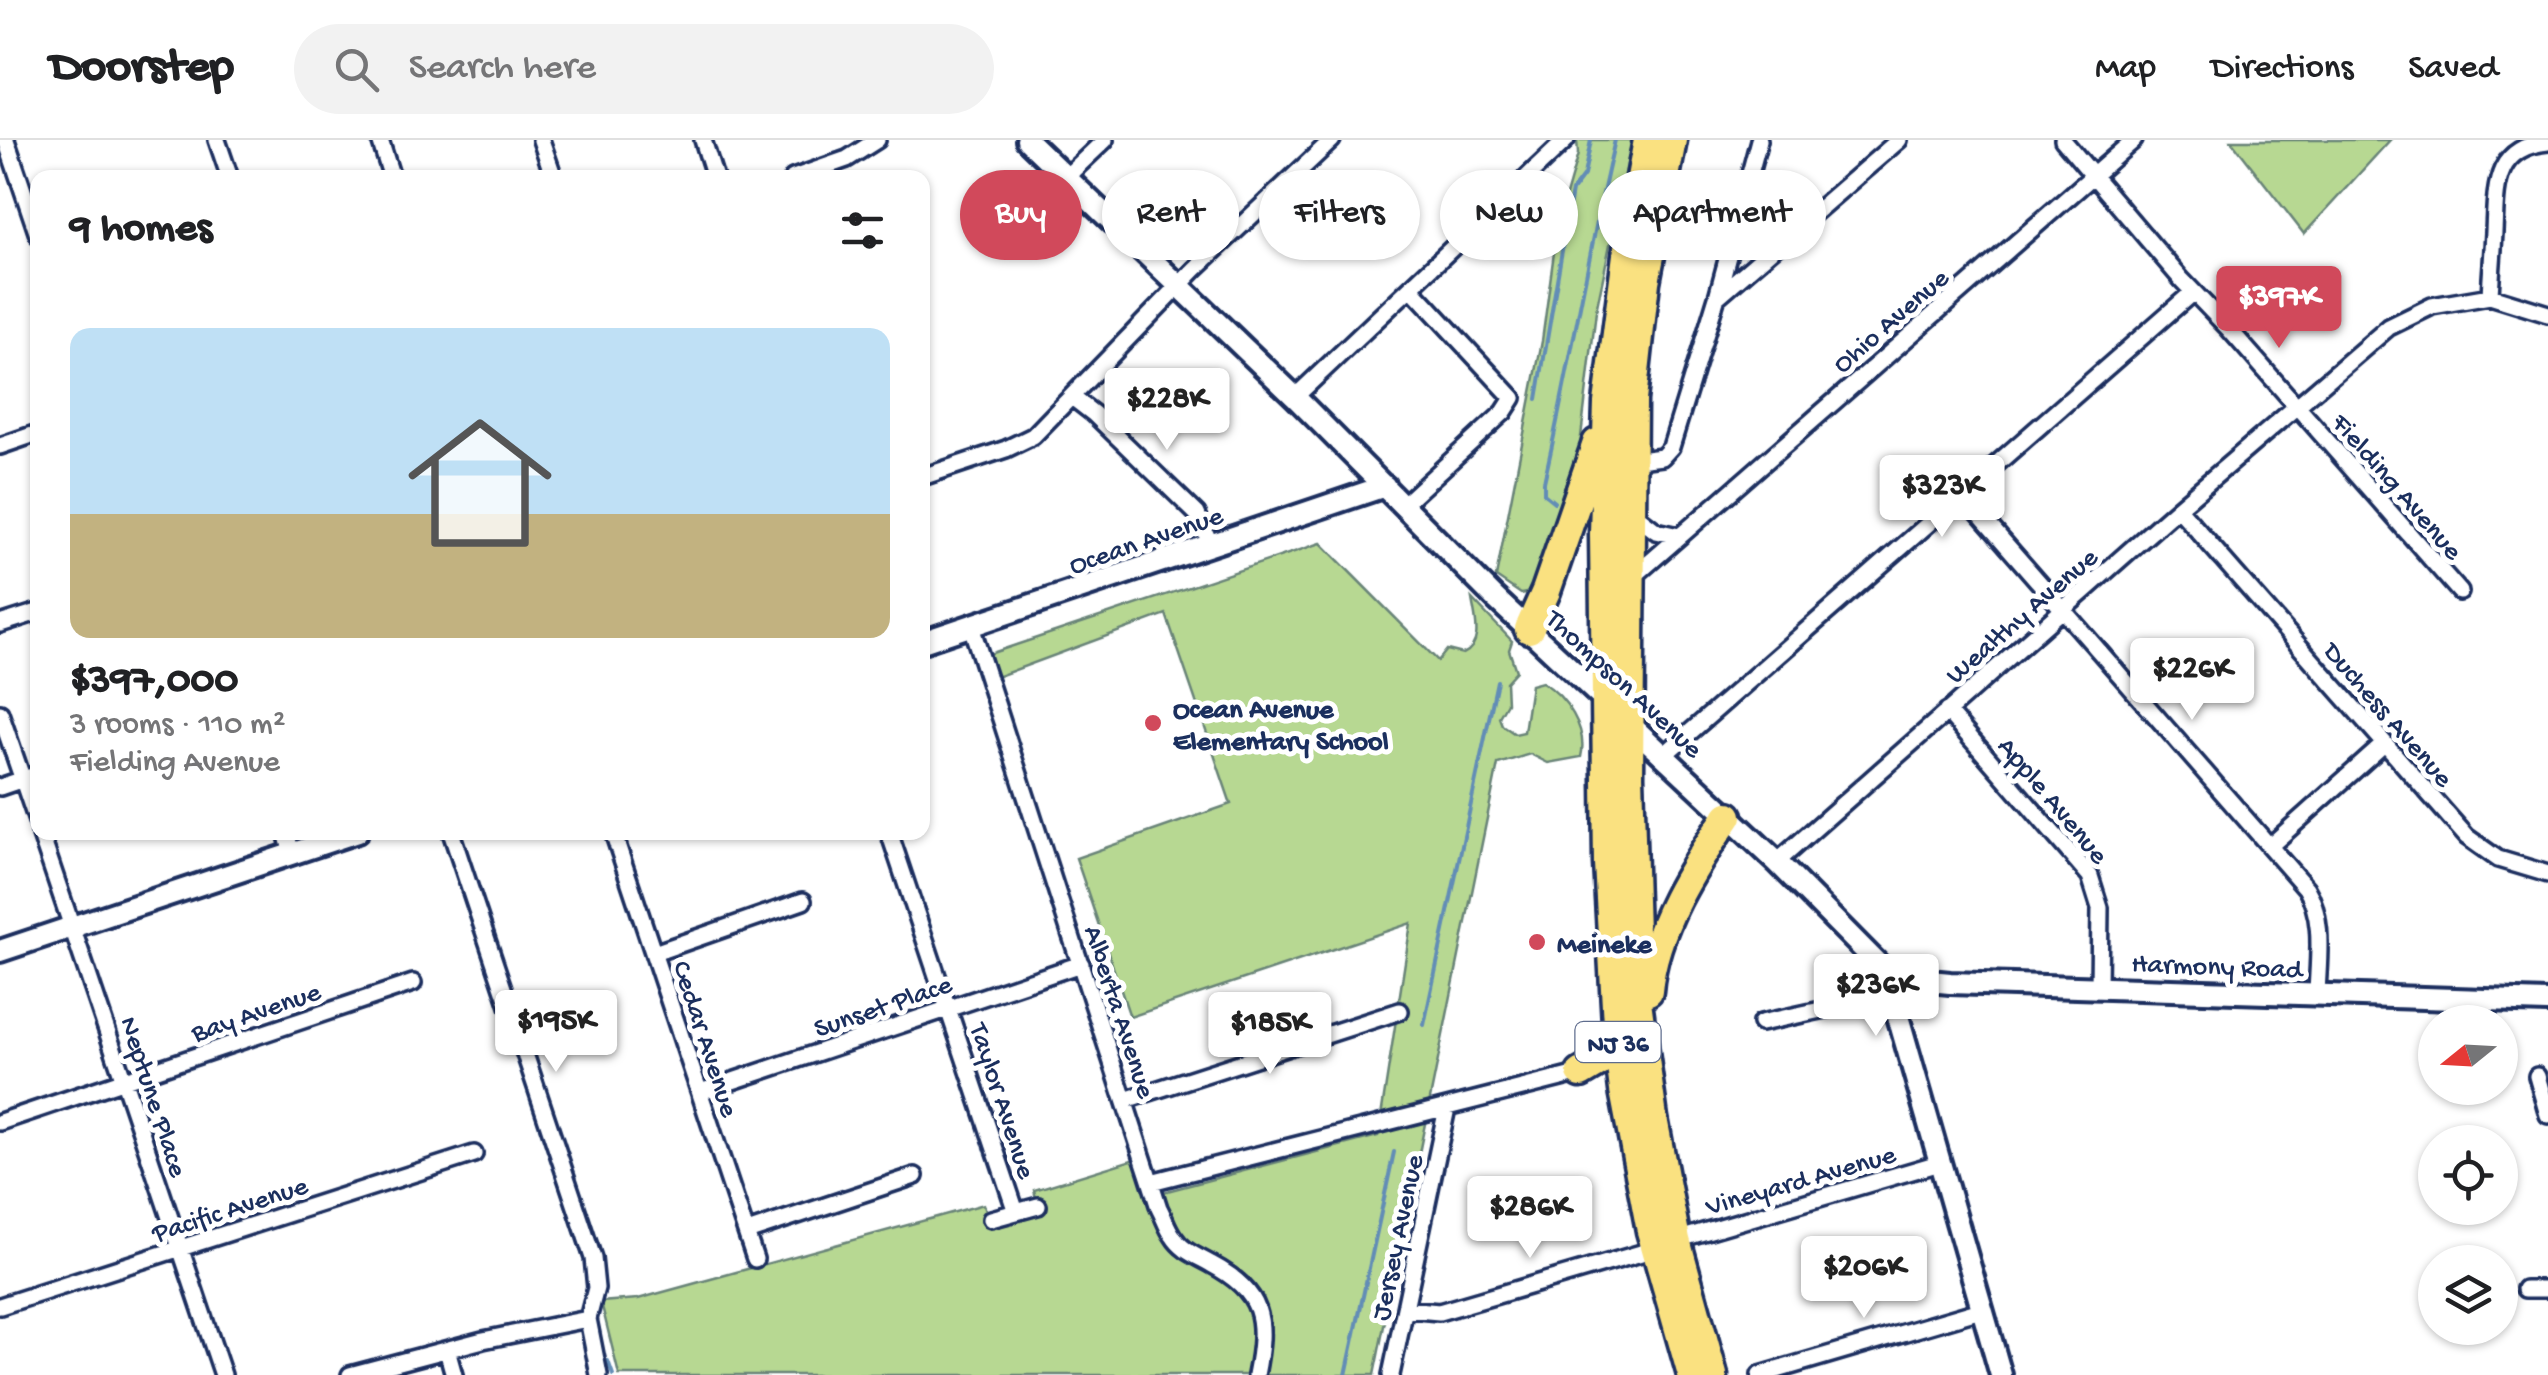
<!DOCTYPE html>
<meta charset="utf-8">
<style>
:root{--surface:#fff;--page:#f2f2f2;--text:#202124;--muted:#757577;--line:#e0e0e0;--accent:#d1495b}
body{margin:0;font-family:"Gochi Hand",sans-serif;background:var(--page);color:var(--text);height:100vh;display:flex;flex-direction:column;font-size:38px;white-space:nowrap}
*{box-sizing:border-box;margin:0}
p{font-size:32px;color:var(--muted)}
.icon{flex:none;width:55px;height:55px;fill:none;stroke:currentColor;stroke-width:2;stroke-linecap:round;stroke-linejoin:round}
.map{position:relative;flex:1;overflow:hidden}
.side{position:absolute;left:30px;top:30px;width:900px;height:670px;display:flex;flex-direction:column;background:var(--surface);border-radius:20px;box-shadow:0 2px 8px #0004}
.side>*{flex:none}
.top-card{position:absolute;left:960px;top:30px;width:950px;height:90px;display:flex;gap:20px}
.needle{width:65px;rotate:252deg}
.buttons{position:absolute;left:2418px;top:865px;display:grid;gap:20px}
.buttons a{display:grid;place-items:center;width:100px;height:100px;border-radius:50%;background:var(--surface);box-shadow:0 2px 8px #0004;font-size:50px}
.price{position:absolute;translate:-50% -85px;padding:0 22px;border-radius:10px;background:#fff;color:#222;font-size:32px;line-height:65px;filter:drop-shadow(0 2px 5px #0008)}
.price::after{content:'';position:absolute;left:50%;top:60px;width:30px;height:22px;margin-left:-15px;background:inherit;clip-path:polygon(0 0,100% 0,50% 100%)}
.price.selected{background:var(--accent);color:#fff}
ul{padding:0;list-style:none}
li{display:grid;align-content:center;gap:20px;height:530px;padding:0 40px}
li span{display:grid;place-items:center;height:310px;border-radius:20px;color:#555}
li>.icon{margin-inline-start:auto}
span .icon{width:180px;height:180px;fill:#fffc;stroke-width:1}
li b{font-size:42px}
h2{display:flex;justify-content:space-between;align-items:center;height:120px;padding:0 40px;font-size:42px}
.tag{padding:0 35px;border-radius:45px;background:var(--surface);box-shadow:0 2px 8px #0004;font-size:35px;line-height:90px}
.tag.selected{background:var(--accent);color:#fff}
header{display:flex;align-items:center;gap:60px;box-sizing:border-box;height:140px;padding:0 50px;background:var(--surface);border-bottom:2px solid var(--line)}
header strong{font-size:48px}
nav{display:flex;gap:55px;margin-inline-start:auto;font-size:35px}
.search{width:700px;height:90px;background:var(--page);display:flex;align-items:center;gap:25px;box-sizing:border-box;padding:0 35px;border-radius:55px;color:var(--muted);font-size:38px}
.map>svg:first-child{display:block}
.green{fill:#b7d892;stroke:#698478;stroke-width:2.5}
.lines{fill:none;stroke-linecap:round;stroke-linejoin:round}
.stream{stroke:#628db6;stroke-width:4}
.street-casing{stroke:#1b2f5e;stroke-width:22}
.secondary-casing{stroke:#1b2f5e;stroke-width:28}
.highway-casing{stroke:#1b2f5e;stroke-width:35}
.street{stroke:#fff;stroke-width:15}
.secondary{stroke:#fff;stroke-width:20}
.highway{stroke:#fae180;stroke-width:28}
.poi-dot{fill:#d1495b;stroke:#fff;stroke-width:4}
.labels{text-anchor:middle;stroke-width:10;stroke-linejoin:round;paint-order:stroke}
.shield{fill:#fff;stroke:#5f6d8e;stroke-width:2.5}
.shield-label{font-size:25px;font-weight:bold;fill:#1b2f5e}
.street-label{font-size:28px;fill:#1b2f5e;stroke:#fff}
.poi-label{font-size:28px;font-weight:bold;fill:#1b2f5e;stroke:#fff;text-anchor:start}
</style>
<header>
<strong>Doorstep</strong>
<div class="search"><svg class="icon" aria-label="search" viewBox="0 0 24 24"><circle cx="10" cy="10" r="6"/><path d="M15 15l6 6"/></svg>Search here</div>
<nav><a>Map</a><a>Directions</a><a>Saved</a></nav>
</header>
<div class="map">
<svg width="2548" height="1235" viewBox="0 0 2548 1235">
<rect width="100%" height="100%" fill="#fff"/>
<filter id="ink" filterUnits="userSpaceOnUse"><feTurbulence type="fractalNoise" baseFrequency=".01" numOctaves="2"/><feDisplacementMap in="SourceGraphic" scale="20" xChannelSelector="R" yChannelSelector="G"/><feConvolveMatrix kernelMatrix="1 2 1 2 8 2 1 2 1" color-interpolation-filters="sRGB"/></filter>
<g filter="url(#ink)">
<!-- green -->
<path class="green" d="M1577,0H1632L1596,171L1578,322L1531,452L1521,454L1496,437L1542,201L1558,83L1578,14Z
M2231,0H2390L2304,94Z
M1321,403L1438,521L1447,510L1463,514C1484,504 1475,478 1472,459L1512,501L1509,510L1516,531L1506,542L1507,563L1499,577L1502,585L1515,594L1524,592L1531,545L1542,542C1566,556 1588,589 1581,617L1548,623L1530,614L1498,624L1374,1235H619L601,1162L638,1159L984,1064L990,1086L1040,1073L1034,1050L1135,1019L1148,1056L1378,996L1411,783L1130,877L1076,718L1231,664L1166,474L988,540L980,517Z"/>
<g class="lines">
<!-- stream -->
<path class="stream" d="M1537,259L1572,51L1584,35L1591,0
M1554,362L1544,354V342C1570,228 1588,113 1615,0
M1424,885L1497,541
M608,1221L613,1235
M1346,1235L1394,1012"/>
<!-- street casing -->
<g class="street-casing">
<path id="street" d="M6,0L38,95
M217,0L230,38
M380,0L392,38
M541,0L554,38
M703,0L715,38
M2063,0L2182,140L2229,189L2460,452
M1066,37L1105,0
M793,38L847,19L877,0
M2490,156C2491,134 2493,113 2494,92C2496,49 2493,7 2548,2
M1717,157L1899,0
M1072,257L1094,274L1197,374L1211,405
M1295,257L1566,0
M0,306L38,293
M1631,321L1662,317L1671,307L1717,157L1759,0
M922,337L1006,309L1033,296L1195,129L1332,0
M1961,353L2306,748C2325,779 2318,819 2317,855
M1404,364L1504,272L1513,258L1411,148
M2178,368L2467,697L2498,719L2548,734
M1630,371L1656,391L1679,396
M1632,438L2134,0
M0,484L38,472
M971,486L1159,1068C1164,1077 1167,1088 1173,1096C1182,1111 1197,1116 1211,1124C1264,1152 1267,1180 1256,1235
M1947,571L2090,736L2100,768L2099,848
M0,573L38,684
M1664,615L2193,152
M0,647L38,634
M40,692L223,1235
M286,692L292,714
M451,692L593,1118L596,1148L588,1179L599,1235
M613,692L755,1119
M889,692L1016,1072
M2270,706L2384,604
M1777,722L2178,368L2389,187L2432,166L2490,156L2548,174
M654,813L803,761
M1761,883L1890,855
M2537,936L2548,975
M700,952L1081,824
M1125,960L1400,871
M0,982L413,843
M1151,1042L1581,933
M991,1079L1038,1066
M747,1092L915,1036
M1676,1100L1939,1023
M2525,1149H2548
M0,1166L474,1014
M1406,1169L1439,1172L1655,1109
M447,1210L454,1235
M350,1235L483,1200L588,1179
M1391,1235L1447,968
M1760,1235L1981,1170"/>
</g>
<!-- secondary casing -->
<g class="secondary-casing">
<path id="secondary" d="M1027,0L1295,257L1496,459L1777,722L1885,831L2001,1235
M922,502L1385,346
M0,811L357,692
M1885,831L1909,839L1950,843L2548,862"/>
</g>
<!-- highway casing -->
<g class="highway-casing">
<path id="highway" d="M1648,0L1627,115L1608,263L1604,394L1608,723L1618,902L1624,950L1651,1091L1692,1235
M1672,0L1645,142L1632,260L1629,636L1636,854L1653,978L1676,1100L1713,1235
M1529,489L1546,451L1597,303
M1648,851C1653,789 1693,727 1728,676
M1581,933L1598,923L1618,902"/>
</g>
<!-- street -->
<use href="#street" class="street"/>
<!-- secondary -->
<use href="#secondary" class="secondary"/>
<!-- highway -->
<use href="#highway" class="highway"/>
</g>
</g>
<!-- markers -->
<g class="poi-dot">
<circle cx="1153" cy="583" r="10"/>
<circle cx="1537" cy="802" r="10"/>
</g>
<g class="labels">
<!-- shield labels -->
<rect class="shield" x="1575.5" y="882" width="85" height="40" rx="8"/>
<g class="shield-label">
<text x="1618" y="911">NJ 36</text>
</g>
<!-- street labels -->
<g class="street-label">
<text transform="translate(1889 179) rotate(-41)" y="10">Ohio Avenue</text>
<text transform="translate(2399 345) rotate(49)" y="10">Fielding Avenue</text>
<text transform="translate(1145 398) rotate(-19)" y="10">Ocean Avenue</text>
<text transform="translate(2020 474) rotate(-41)" y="10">Wealthy Avenue</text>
<text transform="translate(1626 542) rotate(43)" y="10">Thompson Avenue</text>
<text transform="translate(2390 573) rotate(49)" y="10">Duchess Avenue</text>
<text transform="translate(2055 659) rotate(50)" y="10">Apple Avenue</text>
<text transform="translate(2217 824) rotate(2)" y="10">Harmony Road</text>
<text transform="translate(882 864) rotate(-19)" y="10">Sunset Place</text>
<text transform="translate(255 870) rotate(-19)" y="10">Bay Avenue</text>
<text transform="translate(1122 871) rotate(72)" y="10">Alberta Avenue</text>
<text transform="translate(708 898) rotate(72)" y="10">Cedar Avenue</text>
<text transform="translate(156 956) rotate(72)" y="10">Neptune Place</text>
<text transform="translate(1005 960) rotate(72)" y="10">Taylor Avenue</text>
<text transform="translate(1800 1038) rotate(-16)" y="10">Vineyard Avenue</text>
<text transform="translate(229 1067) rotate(-18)" y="10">Pacific Avenue</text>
<text transform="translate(1395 1097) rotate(-78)" y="10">Jersey Avenue</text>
</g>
<!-- poi labels -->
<g class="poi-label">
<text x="1173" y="577">Ocean Avenue<tspan x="1173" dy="32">Elementary School</tspan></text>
<text x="1557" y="812">Meineke</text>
</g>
</g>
</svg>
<div class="buttons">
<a><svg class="needle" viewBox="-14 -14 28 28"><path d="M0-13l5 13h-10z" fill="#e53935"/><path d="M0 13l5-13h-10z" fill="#757577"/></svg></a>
<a><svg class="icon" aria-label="locate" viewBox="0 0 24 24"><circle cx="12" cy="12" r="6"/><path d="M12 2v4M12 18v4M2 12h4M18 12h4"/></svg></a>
<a><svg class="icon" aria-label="layers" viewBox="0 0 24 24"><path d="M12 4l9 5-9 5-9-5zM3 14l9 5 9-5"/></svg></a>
</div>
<b class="price selected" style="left:2279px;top:211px">$397K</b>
<b class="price" style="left:1167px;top:313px">$228K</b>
<b class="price" style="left:1942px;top:400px">$323K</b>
<b class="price" style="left:2192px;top:583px">$226K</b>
<b class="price" style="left:1876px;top:899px">$236K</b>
<b class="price" style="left:556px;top:935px">$195K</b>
<b class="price" style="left:1270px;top:937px">$185K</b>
<b class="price" style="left:1530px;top:1121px">$286K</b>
<b class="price" style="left:1864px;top:1181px">$206K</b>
<div class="top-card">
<a class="tag selected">Buy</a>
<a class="tag">Rent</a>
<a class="tag">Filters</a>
<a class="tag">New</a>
<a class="tag">Apartment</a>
</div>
<section class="side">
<h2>9 homes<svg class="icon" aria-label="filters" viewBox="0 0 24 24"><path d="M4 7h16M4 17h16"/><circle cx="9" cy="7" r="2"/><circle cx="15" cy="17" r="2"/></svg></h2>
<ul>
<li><span style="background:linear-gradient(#bfe0f5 60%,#c2b280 0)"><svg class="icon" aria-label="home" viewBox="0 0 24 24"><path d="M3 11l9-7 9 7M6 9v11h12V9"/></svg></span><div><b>$397,000</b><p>3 rooms · 110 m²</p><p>Fielding Avenue</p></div></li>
</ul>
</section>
</div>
